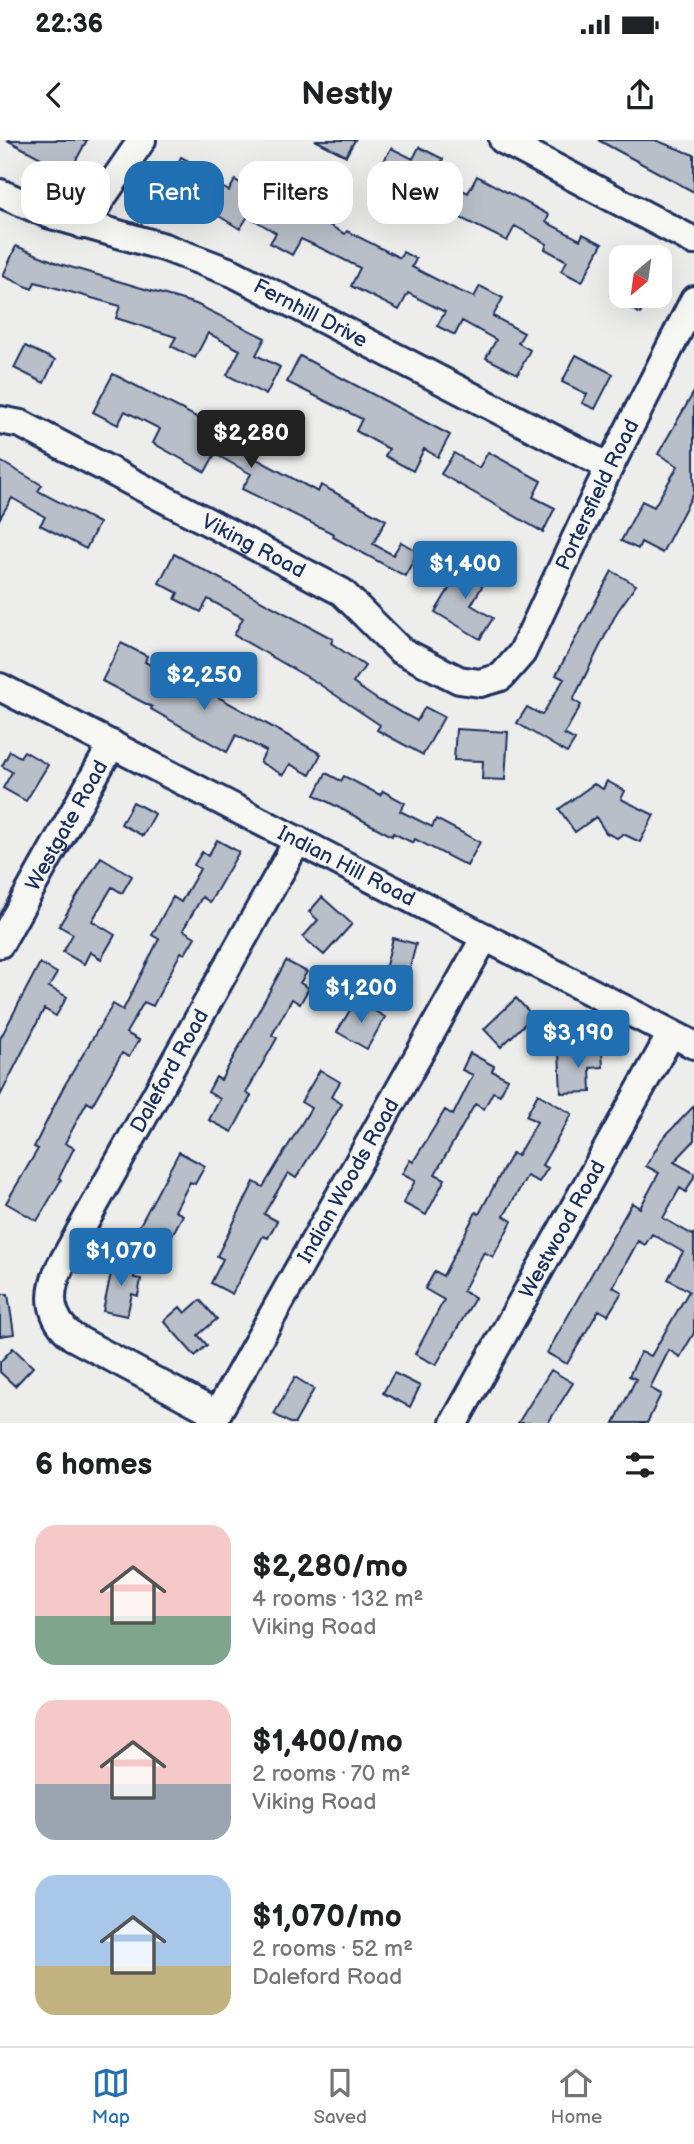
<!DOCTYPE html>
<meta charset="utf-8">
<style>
:root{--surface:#fff;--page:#f6f6f6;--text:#202124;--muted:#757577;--line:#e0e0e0;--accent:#1f6fb2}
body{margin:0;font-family:"Balsamiq Sans",sans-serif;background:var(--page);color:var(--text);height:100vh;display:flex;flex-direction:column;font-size:26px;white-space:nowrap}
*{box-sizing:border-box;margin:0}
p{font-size:23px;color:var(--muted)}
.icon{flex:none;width:38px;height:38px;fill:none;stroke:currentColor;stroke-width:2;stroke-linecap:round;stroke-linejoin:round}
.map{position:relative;height:1283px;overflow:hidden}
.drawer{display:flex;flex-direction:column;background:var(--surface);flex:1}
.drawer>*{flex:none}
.guide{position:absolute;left:21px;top:21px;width:653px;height:63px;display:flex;gap:14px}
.needle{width:46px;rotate:209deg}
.controls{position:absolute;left:609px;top:105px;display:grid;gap:14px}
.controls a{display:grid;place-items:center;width:63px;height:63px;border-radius:14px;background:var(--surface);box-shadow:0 7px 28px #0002;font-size:35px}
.price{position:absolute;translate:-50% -60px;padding:0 16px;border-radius:7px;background:var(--accent);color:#fff;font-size:23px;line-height:46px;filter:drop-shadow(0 2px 4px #0008)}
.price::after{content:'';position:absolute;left:50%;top:42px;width:21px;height:16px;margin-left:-10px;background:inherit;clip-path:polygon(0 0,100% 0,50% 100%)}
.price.selected{background:#222;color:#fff}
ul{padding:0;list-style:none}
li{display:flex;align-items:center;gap:21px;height:175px;padding:0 35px}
li span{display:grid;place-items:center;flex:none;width:196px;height:140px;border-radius:21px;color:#555}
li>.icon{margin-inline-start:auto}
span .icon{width:84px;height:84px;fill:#fffc;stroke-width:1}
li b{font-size:30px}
h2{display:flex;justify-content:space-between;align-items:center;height:84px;padding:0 35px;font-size:30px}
.pill{padding:0 24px;border-radius:21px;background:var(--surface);box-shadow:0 7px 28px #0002;font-size:24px;line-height:63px}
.pill.selected{background:var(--accent);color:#fff}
.status{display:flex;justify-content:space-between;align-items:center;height:49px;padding:0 35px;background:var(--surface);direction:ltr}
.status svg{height:19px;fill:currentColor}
header{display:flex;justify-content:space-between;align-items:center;height:91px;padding:0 35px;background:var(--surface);font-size:32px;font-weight:700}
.tabs{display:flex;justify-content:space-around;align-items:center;height:98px;border-top:2px solid var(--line);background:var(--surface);font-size:19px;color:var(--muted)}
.tabs a{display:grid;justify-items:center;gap:4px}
.tabs .selected{color:var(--accent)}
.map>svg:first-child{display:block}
.building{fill:#b9bfc8;stroke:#1b2f5e;stroke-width:2}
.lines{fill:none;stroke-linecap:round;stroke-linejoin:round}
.minor-casing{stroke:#1b2f5e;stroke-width:32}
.minor{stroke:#f6f6f2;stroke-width:26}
.labels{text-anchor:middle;stroke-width:5;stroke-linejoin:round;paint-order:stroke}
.street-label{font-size:21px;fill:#1b2f5e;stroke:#f6f6f2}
</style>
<div class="status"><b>22:36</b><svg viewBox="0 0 49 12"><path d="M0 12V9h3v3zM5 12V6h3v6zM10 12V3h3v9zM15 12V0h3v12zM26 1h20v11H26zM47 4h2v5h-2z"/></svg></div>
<header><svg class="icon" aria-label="back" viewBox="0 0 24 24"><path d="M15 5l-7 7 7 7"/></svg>Nestly<svg class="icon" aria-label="share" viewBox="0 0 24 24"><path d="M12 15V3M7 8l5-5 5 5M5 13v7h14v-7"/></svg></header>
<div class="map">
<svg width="694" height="1283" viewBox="0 0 694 1283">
<rect width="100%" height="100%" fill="#edeeec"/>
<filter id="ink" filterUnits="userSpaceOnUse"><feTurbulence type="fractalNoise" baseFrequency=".0143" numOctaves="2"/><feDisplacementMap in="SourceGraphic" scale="14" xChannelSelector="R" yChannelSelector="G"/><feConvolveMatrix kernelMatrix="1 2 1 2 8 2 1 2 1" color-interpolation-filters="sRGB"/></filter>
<g filter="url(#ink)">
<!-- building -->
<path class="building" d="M7,0H87L69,33Z
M315,0H355L346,16Z
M598,0H655L694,15V52Z
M419,7L443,19L435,36L468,53L477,36L549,75L546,82L580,100L583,94L602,104L582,142L561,131L567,121L545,109L547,104L515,86L507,101L398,47L401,41L379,30L391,8L413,19Z
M181,17L207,31L204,37L229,51L235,40L288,72L292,64L345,94L347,91L400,118L403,112L416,119L412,127L457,150L474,157L480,146L503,158L493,176L524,193L518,203L530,210L518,234L486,218L496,200L462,181L455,195L437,186L445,172L408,153L399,170L351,146L360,128L325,110L301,99L292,115L270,103L276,93L248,76L240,89L209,70L207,73L164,51Z
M16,106L60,124L196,164L265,198L256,215L280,227L266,255L227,235L240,210L208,193L195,218L171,206L176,197L116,178L120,166L35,142L32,149L3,136Z
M612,156H652L640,174Z
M25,206L55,220L44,243L14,228Z
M576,215L613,234L595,269L582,263L587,254L562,242Z
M300,216L450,295L438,317L424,309L413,331L385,316L389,309L356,291L362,279L287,242Z
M113,234L206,282L212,271L225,278L219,289L251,306L247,314L318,352L321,345L386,380L373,404L393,415L401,402L418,412L405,436L333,397L334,394L242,349L251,334L215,314L205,332L153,303L160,289L125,271L118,285L93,272Z
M694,252V352L662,413L641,402L638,409L621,401L642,361L654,367L678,326L658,314Z
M488,312L541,341L533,357L555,368L543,392L441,334L454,313L479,328Z
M0,321L42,345L38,351L99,383L86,409L40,385L45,377L12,358L0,378Z
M174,414L333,499L331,503L365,526L353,543L378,560L417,581L425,567L444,577L423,615L377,590L380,585L316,542L234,495L243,478L208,459L201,472L175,459L178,453L159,443Z
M458,421L487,438L471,465L493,478L480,499L435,472L452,444L446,441Z
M612,431L636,445L617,472L573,560L581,565L564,594L575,600L567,613L517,583L527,567L542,575L564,539L556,535Z
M121,503L147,516L145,522L169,535L171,531L321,614L310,635L290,624L283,635L260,622L266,611L236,595L227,612L151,569L152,567L102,541Z
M456,589L508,592L505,640L482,639L483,621L454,620Z
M10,611L20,617L24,611L48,625L26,661L3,648L12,632L2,626Z
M326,633L341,641L344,636L380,655L383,651L405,663L400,671L432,687L436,679L480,702L467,726L415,699L413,703L393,693L392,696L315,655Z
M607,641L625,651L621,659L654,675L640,702L623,694L617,698L606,693L596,677L575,692L559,669L594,644L603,649Z
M133,662L155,674L143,696L121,684Z
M217,700L239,712L210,762L202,757L183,790L195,797L185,814L181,812L153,866L144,862L126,893L139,900L129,917L122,913L92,965L87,962L65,1003L74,1008L59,1038L61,1040L37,1081L6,1063L38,1009L34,1007L63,948L113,864L123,870L159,799L152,795L173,757L181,762L200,729L194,725L202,712L208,716Z
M101,717L132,736L122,753L112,747L92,781L115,795L101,819L90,812L84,824L63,812L73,794L59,786Z
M322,757L352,784L324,815L303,797L318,780L309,772Z
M393,798L416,804L404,851L381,845Z
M286,821L307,832L300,843L309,848L300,864L292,859L272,895L277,898L246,953L251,956L232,992L209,980L220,959L208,952L216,937L221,940Z
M40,823L57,833L49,847L67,857L56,876L44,869L0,956V899Z
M516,858L533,876L501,907L484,889Z
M356,860L385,877L367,909L337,892Z
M602,910L603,927L590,928L591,952L561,953L559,912Z
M470,913L494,926L492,931L508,939L500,955L493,952L484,969L475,964L435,1034L445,1039L426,1075L403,1063L415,1041L402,1034L410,1020L413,1022L445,970L453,975L473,935L462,930Z
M320,930L340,942L331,957L342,964L296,1038L288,1033L264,1074L277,1081L268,1098L263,1096L232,1154L211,1143L223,1119L217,1116L254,1042L263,1047L311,968L301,962Z
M538,954L572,974L542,1025L548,1028L539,1042L527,1036L504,1076L512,1081L493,1117L484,1112L463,1151L475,1158L436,1225L415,1214L444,1160L425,1149L435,1131L443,1136L476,1072L479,1074L512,1013L517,1016L537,982L526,976Z
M694,966V1001L674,1022L694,1033V1037L686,1052L680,1048L663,1078L693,1095L694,1093V1193L680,1217L669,1210L650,1248L661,1254L647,1283H614L636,1239L629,1236L641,1212L651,1216L689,1151L668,1139L683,1112L652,1094L645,1105L638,1101L613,1147L622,1152L608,1175L599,1170L567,1224L547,1213L632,1063L640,1068L659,1033L646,1026L662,999Z
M179,1012L205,1026L195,1044L190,1042L175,1071L183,1075L171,1097L167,1094L156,1111L133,1098Z
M114,1119L136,1124L134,1138L141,1139L138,1156L132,1154L127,1176L103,1171Z
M0,1154H8L14,1194L0,1196Z
M200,1160L217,1179L198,1195L207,1205L195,1216L164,1181L180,1167L185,1173Z
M13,1208L33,1227L15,1246L0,1232V1222Z
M551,1230L573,1243L548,1283H518Z
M394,1233L420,1246L410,1267L383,1253Z
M295,1237L314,1249L295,1283H290L274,1274Z"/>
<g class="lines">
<!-- minor casing -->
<g class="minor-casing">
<g id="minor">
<path d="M503,0L694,101"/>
<path id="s1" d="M0,53L48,74L164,107L233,133L609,327"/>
<path d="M83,85L142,0"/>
<path id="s2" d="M0,280L21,284L342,452L400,510L459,540L480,543L501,537L522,513L600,346L694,160"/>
<path id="s3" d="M0,547L694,905"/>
<path id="s4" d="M0,804L112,604"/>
<path id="s5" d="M217,1274L73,1197C49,1178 47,1154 60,1127L298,700"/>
<path id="s6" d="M212,1283L485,797"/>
<path id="s7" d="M454,1283L671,894"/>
</g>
</g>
<!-- minor -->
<use href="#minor" class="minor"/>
</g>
</g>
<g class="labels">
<!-- street labels -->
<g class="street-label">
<text dy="7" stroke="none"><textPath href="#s1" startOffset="334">Fernhill Drive</textPath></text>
<text dy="7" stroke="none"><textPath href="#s2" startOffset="782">Portersfield Road</textPath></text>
<text dy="7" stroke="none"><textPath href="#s2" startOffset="284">Viking Road</textPath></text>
<text dy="7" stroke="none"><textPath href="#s4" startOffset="136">Westgate Road</textPath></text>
<text dy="7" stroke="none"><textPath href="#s3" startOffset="390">Indian Hill Road</textPath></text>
<text dy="7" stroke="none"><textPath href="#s5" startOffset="466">Daleford Road</textPath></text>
<text dy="7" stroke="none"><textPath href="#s6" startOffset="278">Indian Woods Road</textPath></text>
<text dy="7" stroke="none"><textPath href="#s7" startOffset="222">Westwood Road</textPath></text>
</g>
</g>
</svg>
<div class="controls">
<a><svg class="needle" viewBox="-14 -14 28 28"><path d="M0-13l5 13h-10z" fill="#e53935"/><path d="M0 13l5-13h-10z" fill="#757577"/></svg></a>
</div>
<b class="price selected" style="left:251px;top:330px">$2,280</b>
<b class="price" style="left:465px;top:461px">$1,400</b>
<b class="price" style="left:204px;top:572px">$2,250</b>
<b class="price" style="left:361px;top:885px">$1,200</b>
<b class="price" style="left:578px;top:930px">$3,190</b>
<b class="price" style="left:121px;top:1148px">$1,070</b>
<div class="guide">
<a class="pill">Buy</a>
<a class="pill selected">Rent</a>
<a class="pill">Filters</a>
<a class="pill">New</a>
</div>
</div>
<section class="drawer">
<h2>6 homes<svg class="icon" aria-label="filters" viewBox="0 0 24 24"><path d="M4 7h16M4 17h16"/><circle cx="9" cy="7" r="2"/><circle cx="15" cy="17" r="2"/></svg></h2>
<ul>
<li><span style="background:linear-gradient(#f6c9c9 65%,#7fa58c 0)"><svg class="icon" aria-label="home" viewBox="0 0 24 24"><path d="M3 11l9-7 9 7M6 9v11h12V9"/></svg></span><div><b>$2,280/mo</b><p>4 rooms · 132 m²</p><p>Viking Road</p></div></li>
<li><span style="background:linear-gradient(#f6c9c9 60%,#9aa5b1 0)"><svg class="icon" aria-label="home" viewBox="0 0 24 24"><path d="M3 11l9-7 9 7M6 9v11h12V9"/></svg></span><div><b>$1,400/mo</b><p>2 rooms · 70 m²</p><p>Viking Road</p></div></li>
<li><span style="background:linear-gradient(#a9c7e8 65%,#c2b280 0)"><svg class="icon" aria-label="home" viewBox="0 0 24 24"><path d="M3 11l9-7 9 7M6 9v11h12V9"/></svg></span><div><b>$1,070/mo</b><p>2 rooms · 52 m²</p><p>Daleford Road</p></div></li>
</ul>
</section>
<nav class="tabs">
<a class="selected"><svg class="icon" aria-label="map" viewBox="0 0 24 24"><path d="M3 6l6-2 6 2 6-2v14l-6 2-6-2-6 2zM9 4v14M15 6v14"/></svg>Map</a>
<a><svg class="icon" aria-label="saved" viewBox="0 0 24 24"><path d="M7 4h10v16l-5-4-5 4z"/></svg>Saved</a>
<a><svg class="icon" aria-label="home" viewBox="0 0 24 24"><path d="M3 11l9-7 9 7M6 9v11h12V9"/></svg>Home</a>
</nav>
